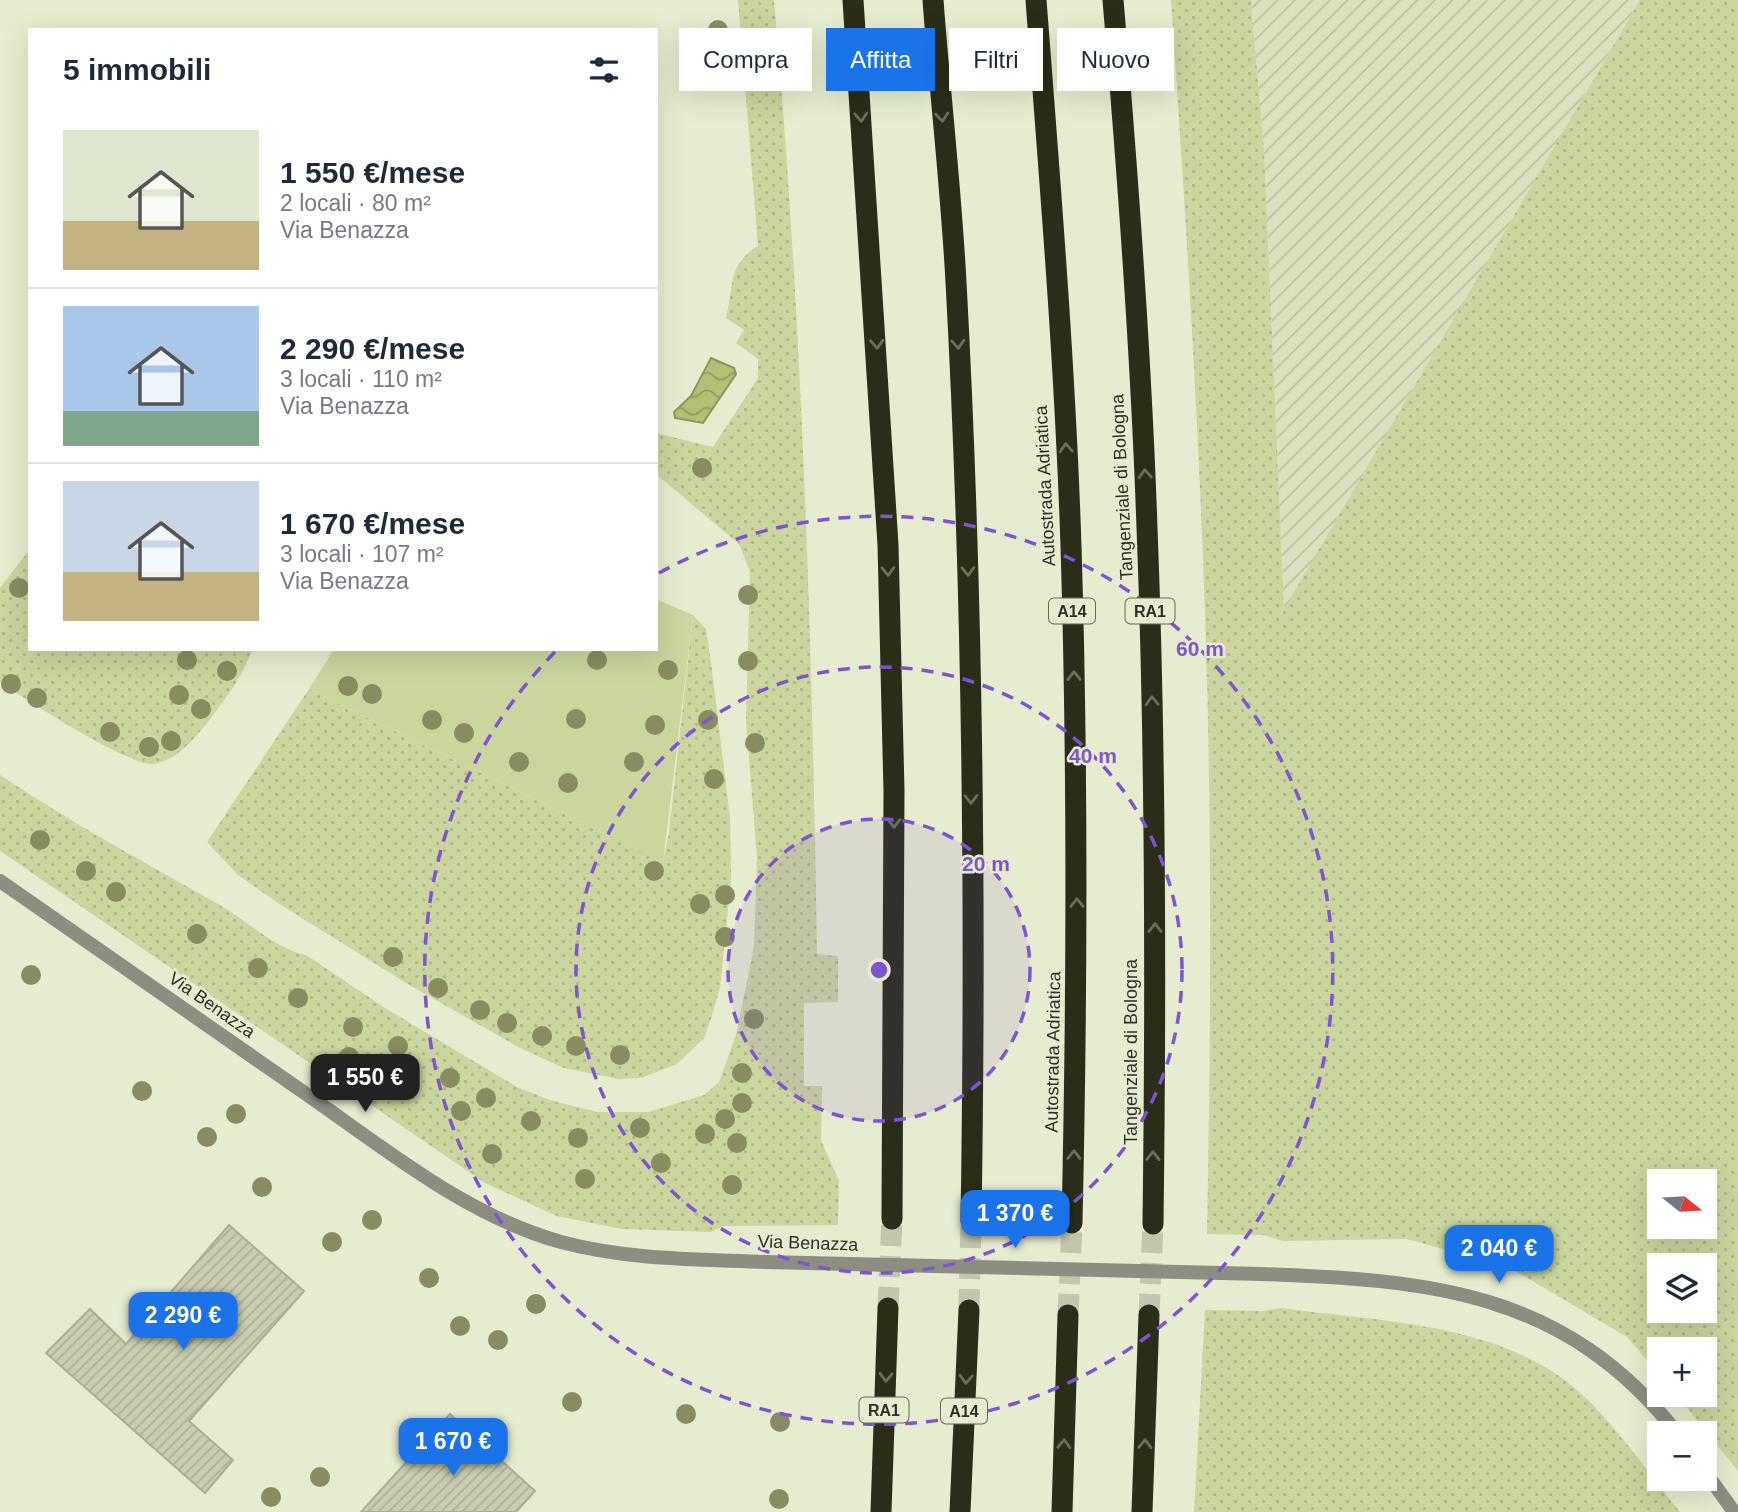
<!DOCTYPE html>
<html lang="it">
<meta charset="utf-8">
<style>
:root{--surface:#fff;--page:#f2f2f3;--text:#1f2937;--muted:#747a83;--line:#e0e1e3;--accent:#1a73e8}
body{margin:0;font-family:Arial,sans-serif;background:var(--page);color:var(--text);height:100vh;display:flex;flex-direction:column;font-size:26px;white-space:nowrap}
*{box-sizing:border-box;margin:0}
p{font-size:23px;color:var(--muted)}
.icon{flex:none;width:38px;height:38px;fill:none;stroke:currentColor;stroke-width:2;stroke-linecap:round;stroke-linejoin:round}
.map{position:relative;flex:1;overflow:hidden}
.side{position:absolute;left:28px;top:28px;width:630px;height:623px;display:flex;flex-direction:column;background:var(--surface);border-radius:0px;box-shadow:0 7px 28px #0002}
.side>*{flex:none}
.banner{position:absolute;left:679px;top:28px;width:665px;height:63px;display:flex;gap:14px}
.needle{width:46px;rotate:108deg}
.buttons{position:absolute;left:1647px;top:1169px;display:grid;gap:14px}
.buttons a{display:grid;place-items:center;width:70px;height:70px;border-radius:0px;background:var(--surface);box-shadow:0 7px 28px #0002;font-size:35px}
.price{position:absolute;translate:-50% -60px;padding:0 16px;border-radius:14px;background:var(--accent);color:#fff;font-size:23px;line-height:46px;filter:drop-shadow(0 2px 4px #0008)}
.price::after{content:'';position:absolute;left:50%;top:42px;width:21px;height:16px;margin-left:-10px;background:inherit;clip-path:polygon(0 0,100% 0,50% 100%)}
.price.active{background:#222;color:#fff}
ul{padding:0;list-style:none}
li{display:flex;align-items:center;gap:21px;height:175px;padding:0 35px}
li+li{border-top:2px solid var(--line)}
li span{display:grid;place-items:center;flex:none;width:196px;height:140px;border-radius:0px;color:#555}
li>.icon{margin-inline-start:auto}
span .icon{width:84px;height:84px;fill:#fffc;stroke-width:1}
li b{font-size:30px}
h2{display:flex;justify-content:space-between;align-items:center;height:84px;padding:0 35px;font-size:30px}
.pill{padding:0 24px;border-radius:0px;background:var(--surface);box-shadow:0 7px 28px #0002;font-size:24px;line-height:63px}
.pill.active{background:var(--accent);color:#fff}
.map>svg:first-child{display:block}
.industrial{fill:url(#industrial-furrows)}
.grass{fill:url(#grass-dots);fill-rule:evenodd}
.green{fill:#cbd59e}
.water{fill:url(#water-waves);stroke:#8c945e;stroke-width:2}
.building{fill:url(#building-hatch);stroke:#aaaf94;stroke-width:2}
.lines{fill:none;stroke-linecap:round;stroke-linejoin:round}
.motorway-tunnel{stroke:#c1c6ad;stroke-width:21;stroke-dasharray:21 10;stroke-linecap:butt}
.minor{stroke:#8c8e82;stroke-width:14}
.motorway{stroke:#2a2d17;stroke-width:21}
.minor-bridge{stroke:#8c8e82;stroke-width:14}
.tree{fill:#878d61}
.oneway{stroke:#6c7057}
.ring{fill:none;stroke:#7e55ce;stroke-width:3.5;stroke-dasharray:12 9}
.labels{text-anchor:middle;stroke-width:5;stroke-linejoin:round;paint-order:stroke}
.shield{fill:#e6eccf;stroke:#656858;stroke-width:2}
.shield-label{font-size:16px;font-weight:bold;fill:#2e3025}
.street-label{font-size:18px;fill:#2e3025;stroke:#e6eccf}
.centre{fill:#7e55ce;stroke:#e6eccf;stroke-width:3.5}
.ring-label{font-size:21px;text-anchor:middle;font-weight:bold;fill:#7e55ce;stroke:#e6eccf;stroke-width:5;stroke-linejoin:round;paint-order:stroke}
</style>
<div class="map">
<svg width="1738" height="1512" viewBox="0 0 1738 1512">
<defs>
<pattern id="industrial-furrows" width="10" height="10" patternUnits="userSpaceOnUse" patternTransform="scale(1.75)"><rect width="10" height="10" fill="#dbe1be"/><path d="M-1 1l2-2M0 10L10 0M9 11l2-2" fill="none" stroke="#bcc1a3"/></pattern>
<pattern id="grass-dots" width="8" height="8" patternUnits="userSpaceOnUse" patternTransform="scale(1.75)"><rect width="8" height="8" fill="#cbd59e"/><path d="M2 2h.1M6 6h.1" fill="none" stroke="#afb788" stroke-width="1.8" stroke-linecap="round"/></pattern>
<pattern id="water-waves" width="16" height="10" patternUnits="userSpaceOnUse" patternTransform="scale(1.75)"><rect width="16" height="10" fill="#b4bf76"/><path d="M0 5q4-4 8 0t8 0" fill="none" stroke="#939c61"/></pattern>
<pattern id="building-hatch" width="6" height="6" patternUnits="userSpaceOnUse" patternTransform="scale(1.75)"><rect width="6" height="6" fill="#c9ceb2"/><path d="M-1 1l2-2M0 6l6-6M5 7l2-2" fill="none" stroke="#adb199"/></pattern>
</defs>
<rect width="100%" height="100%" fill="#e6eccf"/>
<!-- industrial -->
<path class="industrial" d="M1251,0H1640L1284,610L1264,151Z"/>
<!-- grass -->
<path class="grass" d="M738,0H774C802,317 812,635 817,954L838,956V1002L804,1003V1086H822L821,1140L839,1181L838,1225L723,1226L711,1232L622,1229L557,1216L485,1183L0,851V775C70,822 144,862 218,904C247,920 273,948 306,955L385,1008L517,1087L550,1100L597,1112H648L704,1095L719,1082L736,1035L754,947L757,859L746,720L750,571L739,544L656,474V433L713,447L758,378V359L736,343L744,330L726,318C734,287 727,265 758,246Z
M1171,0H1251L1264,151L1284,609L1640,0H1738V1471L1677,1395H1704V1349H1659V1374L1627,1337L1507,1266L1406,1239L1283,1241L1264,1235L1207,1234C1211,1028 1212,820 1205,613C1198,409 1185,204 1171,0ZM1704,1181V1227H1659V1181ZM1659,1265H1704V1311H1659Z
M30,549V649H252C245,673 226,698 211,718C196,737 179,759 154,764C132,768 23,698 0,682V588Z
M693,615L706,629L711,662L730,817L731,879L720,988L711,1019L704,1038L677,1064L641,1078L619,1079L564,1068L520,1048L406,983L278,903L238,875L207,842L309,689L663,862L669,832Z
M1282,1308C1388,1323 1513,1322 1592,1404C1624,1437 1651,1476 1680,1512H1194L1205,1310L1261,1311Z"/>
<!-- green -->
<path class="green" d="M656,599L693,615L663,862L309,689L334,649H656Z"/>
<!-- water -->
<path class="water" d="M711,358L734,368L736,374L703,423L675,418L674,412L691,396Z"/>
<!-- building -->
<path class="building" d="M229,1225L304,1291L189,1421L233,1460L205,1493L46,1353L90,1309L126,1344Z
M450,1414L535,1491L516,1512H361Z"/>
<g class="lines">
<!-- motorway-tunnel -->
<path class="motorway-tunnel" d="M888,1308L892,1219
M969,1310L971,1221
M1068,1315L1072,1223
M1149,1315L1153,1224"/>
<!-- minor -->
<path class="minor" d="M0,881C103,953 206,1024 309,1096C387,1150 467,1216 561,1242C628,1260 698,1259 766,1262
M1262,1274C1430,1280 1565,1291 1677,1433
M1704,1470L1734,1512"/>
<!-- motorway -->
<path class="motorway" d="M853,0L888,545L894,791L892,1219
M933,0C940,94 951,188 956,282C973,594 976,908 971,1221
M1036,0C1050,182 1065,364 1071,546C1078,772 1077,998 1072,1223
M1113,0C1128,176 1141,352 1147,528C1156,760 1156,992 1153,1224
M881,1512L888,1308
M960,1512L969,1310
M1062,1512L1068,1315
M1142,1512L1149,1315"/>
<!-- minor-bridge -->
<path class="minor-bridge" d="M766,1262L1262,1274"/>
</g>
<!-- trees -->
<g class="tree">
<circle cx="718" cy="30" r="10"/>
<circle cx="702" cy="468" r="10"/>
<circle cx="19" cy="588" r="10"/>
<circle cx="748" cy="595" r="10"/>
<circle cx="187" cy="660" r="10"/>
<circle cx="597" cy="660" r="10"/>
<circle cx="748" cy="661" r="10"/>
<circle cx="668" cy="670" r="10"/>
<circle cx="227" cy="671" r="10"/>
<circle cx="11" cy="684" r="10"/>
<circle cx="348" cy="686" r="10"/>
<circle cx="372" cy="694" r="10"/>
<circle cx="179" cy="695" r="10"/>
<circle cx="37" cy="698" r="10"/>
<circle cx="201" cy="709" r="10"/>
<circle cx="576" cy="719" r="10"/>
<circle cx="432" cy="720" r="10"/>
<circle cx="708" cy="720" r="10"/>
<circle cx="655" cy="725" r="10"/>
<circle cx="110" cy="732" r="10"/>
<circle cx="464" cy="733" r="10"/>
<circle cx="171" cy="741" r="10"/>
<circle cx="755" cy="743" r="10"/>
<circle cx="149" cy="747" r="10"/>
<circle cx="519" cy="762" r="10"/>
<circle cx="634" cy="762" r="10"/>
<circle cx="714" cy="779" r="10"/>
<circle cx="568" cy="783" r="10"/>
<circle cx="40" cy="840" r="10"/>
<circle cx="86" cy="871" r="10"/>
<circle cx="654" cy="871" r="10"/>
<circle cx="116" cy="892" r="10"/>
<circle cx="725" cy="895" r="10"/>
<circle cx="700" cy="904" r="10"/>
<circle cx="197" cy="934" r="10"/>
<circle cx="725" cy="937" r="10"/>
<circle cx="393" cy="957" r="10"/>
<circle cx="258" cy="968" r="10"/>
<circle cx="31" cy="975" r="10"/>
<circle cx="438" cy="988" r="10"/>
<circle cx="298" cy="998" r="10"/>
<circle cx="480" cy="1010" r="10"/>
<circle cx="754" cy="1019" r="10"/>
<circle cx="507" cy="1023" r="10"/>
<circle cx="353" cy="1027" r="10"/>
<circle cx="542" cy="1036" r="10"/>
<circle cx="398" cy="1046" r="10"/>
<circle cx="576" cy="1046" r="10"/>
<circle cx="620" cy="1055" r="10"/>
<circle cx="349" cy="1057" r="10"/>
<circle cx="742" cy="1073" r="10"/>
<circle cx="450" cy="1078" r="10"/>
<circle cx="405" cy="1081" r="10"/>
<circle cx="142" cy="1091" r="10"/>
<circle cx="486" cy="1098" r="10"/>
<circle cx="742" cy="1103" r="10"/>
<circle cx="461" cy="1111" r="10"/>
<circle cx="236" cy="1114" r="10"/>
<circle cx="725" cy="1119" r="10"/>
<circle cx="531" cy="1121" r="10"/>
<circle cx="640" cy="1128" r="10"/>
<circle cx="705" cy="1134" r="10"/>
<circle cx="207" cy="1137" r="10"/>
<circle cx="578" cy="1138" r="10"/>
<circle cx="737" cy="1143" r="10"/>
<circle cx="492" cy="1154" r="10"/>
<circle cx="661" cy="1163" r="10"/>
<circle cx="585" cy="1179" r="10"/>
<circle cx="732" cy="1185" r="10"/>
<circle cx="262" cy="1187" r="10"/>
<circle cx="372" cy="1220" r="10"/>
<circle cx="332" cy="1242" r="10"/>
<circle cx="429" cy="1278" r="10"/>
<circle cx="536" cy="1304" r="10"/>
<circle cx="460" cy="1326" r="10"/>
<circle cx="498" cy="1340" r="10"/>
<circle cx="572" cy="1402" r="10"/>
<circle cx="686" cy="1414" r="10"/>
<circle cx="780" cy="1422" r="10"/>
<circle cx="320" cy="1477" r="10"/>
<circle cx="271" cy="1497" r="10"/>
<circle cx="779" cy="1499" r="10"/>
</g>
<!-- one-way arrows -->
<defs><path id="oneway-chevron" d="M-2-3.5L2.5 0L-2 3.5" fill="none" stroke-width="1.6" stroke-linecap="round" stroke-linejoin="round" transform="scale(1.75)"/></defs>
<g class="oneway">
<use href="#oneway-chevron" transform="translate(861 117) rotate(86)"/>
<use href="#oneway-chevron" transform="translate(942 117) rotate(85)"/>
<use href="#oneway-chevron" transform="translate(877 344) rotate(87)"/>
<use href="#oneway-chevron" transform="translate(958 344) rotate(87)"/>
<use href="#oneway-chevron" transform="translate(1066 448) rotate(-93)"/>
<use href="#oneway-chevron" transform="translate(1145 474) rotate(-93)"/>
<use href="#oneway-chevron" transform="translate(888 571) rotate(89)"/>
<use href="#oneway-chevron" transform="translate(968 571) rotate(89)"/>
<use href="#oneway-chevron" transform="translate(1074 676) rotate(-91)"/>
<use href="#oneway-chevron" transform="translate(1152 701) rotate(-92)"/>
<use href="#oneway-chevron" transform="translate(971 799) rotate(89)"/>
<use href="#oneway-chevron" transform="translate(894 823) rotate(90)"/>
<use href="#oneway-chevron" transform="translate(1077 903) rotate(-90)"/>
<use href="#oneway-chevron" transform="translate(1155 928) rotate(-90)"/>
<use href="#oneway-chevron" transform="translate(1074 1155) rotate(-89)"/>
<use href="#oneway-chevron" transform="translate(1153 1156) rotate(-89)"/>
<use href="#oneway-chevron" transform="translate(886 1377) rotate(92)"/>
<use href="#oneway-chevron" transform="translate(966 1379) rotate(93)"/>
<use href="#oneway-chevron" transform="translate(1064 1444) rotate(-88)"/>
<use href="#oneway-chevron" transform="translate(1145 1444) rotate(-88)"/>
</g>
<!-- distance rings -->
<circle cx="879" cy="970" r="151" fill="#7e55ce" fill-opacity=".12"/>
<g class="ring">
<circle cx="879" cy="970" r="151"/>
<circle cx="879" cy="970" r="303"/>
<path d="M659 573A454 454 0 1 1 555 652"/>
</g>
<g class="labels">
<!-- shield labels -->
<g class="shield">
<rect x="1049" y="598.5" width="46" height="25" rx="5"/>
<rect x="1125.5" y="598.5" width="49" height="25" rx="5"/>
<rect x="859.5" y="1397.5" width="49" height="25" rx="5"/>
<rect x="941" y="1398.5" width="46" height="25" rx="5"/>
</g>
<g class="shield-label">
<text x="1072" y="617">A14</text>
<text x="1150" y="617">RA1</text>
<text x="884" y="1416">RA1</text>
<text x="964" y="1417">A14</text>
</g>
<!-- street labels -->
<g class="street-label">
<text transform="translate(1045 486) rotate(-93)" y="6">Autostrada Adriatica</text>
<text transform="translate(1122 487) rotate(-93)" y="6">Tangenziale di Bologna</text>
<text transform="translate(212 1005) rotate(35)" y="6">Via Benazza</text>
<text transform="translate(1053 1052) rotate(-89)" y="6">Autostrada Adriatica</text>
<text transform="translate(1131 1052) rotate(-90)" y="6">Tangenziale di Bologna</text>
<text transform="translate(808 1243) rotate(2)" y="6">Via Benazza</text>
</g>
</g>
<circle cx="879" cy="970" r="10" class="centre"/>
<g class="ring-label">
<text x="1200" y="656">60 m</text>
<text x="1093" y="763">40 m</text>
<text x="986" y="871">20 m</text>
</g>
</svg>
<div class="buttons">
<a><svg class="needle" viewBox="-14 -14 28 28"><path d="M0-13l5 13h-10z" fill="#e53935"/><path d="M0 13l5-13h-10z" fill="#747a83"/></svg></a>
<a><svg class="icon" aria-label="layers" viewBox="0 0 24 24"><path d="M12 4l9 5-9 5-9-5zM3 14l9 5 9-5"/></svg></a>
<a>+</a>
<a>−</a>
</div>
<b class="price active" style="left:365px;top:1114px">1 550 €</b>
<b class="price" style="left:1015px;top:1250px">1 370 €</b>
<b class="price" style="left:1499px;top:1285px">2 040 €</b>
<b class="price" style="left:183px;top:1352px">2 290 €</b>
<b class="price" style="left:453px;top:1478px">1 670 €</b>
<div class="banner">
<a class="pill">Compra</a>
<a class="pill active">Affitta</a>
<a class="pill">Filtri</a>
<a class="pill">Nuovo</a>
</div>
<section class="side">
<h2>5 immobili<svg class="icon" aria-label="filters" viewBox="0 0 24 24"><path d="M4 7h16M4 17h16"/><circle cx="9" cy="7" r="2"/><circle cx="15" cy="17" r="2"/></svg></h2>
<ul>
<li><span style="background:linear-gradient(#dfe7d0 65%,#c2b280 0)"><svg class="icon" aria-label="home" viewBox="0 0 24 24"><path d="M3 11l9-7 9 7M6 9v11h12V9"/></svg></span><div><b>1 550 €/mese</b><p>2 locali · 80 m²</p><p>Via Benazza</p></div></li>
<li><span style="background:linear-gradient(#a9c7e8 75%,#7fa58c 0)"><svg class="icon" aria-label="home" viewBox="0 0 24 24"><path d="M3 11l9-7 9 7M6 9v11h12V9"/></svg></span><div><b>2 290 €/mese</b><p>3 locali · 110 m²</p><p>Via Benazza</p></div></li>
<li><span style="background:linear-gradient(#c9d6e8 65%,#c2b280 0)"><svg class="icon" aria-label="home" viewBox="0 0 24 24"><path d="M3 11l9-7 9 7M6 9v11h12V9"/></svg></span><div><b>1 670 €/mese</b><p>3 locali · 107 m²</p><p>Via Benazza</p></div></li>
</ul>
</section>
</div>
